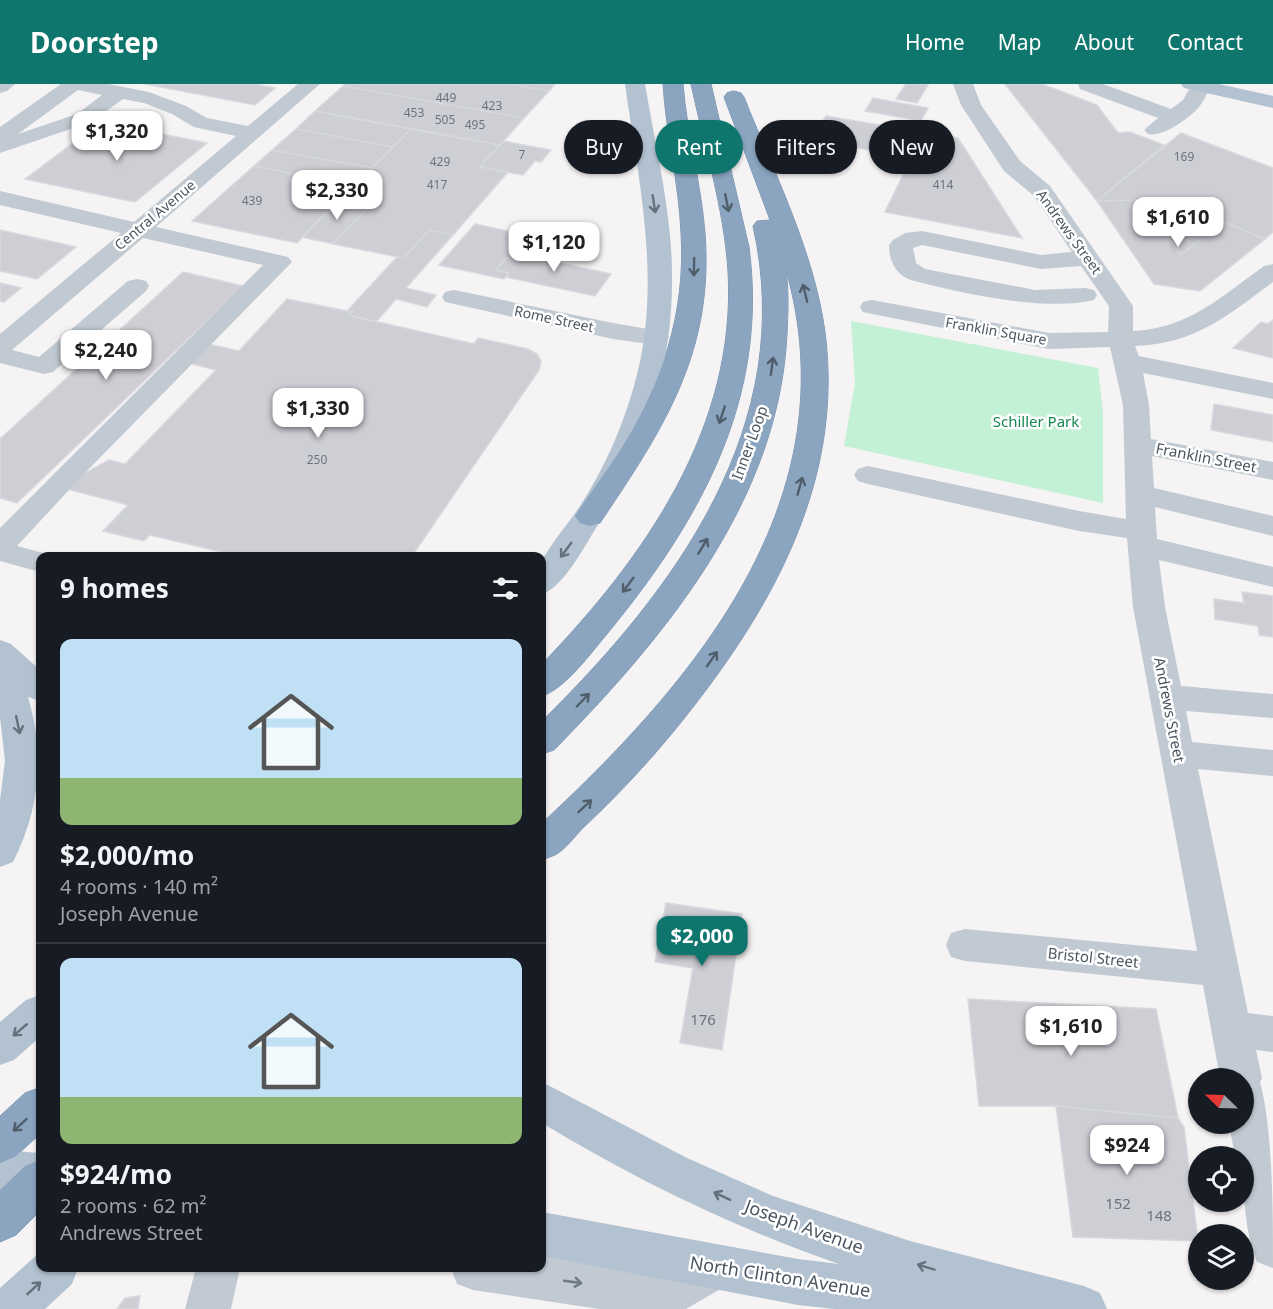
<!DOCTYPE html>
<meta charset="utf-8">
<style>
:root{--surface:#171b24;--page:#20242c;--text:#f1f3f6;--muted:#9ea1a6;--line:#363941;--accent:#0f766e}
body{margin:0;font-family:"Noto Sans",sans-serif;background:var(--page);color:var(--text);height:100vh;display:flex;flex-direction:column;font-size:22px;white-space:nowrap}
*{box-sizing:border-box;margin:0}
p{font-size:20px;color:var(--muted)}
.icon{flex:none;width:33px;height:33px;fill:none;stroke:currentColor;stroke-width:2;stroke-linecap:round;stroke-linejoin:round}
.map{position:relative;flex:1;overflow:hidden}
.details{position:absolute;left:36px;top:468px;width:510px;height:720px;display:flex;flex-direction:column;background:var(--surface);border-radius:12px;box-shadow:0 2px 4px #0004}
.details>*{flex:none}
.banner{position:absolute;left:564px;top:36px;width:570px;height:54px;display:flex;gap:12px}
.needle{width:39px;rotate:293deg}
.controls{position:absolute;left:1188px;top:984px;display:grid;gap:12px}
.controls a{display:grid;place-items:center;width:66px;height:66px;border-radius:50%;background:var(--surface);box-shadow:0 2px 4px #0004;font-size:30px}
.price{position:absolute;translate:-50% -51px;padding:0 14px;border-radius:12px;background:#fff;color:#222;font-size:20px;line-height:39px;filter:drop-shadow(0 2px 3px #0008)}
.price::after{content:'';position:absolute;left:50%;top:36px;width:18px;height:14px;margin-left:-9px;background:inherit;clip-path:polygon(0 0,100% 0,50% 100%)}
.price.current{background:var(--accent);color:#fff}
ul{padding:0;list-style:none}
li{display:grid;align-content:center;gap:12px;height:318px;padding:0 24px}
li+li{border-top:2px solid var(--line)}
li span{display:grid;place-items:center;height:186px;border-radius:12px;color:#555}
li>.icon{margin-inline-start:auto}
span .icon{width:108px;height:108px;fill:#fffc;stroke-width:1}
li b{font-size:26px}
h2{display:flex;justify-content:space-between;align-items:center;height:72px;padding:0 24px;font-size:26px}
.pill{padding:0 21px;border-radius:27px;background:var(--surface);box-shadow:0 2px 4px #0004;font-size:21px;line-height:54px}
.pill.current{background:var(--accent);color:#fff}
header{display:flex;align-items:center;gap:36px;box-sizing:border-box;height:84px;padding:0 30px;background:var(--accent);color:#fff}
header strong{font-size:28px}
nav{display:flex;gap:33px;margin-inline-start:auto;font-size:21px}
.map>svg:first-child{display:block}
.green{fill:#c3f1d5}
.building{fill:#cdcfd5;stroke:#d7d9de;stroke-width:1.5}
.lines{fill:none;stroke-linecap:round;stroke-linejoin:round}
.highway-casing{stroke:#7690ad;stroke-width:1}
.minor{fill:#c1cad2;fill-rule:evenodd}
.major{fill:#b3c2d1;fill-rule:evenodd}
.highway{fill:#8ba5c1;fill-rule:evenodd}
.oneway{stroke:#505e6b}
.oneway2{stroke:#64717d}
.oneway3{stroke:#6e7983}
.labels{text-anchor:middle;stroke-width:5;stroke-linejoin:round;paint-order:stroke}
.number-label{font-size:12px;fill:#6b747e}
.far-street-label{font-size:14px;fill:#4a5661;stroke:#fff}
.park-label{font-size:15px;fill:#17864f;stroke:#fff}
.street-label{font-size:15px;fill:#4a5661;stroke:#fff}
.near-number-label{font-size:15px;fill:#6b747e}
.near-street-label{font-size:18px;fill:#4a5661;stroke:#fff}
</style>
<header>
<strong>Doorstep</strong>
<nav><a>Home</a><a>Map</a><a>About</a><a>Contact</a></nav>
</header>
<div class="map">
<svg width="1273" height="1225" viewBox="0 0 1273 1225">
<rect width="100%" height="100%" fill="#f5f3f3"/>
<!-- green -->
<path class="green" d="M851,237L1098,284L1103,328V419L844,362L855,299Z"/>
<!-- building -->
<path class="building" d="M145,0H254L275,4L255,21Z
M345,0H509L549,7L524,34L343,2Z
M509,0H555L549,7Z
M906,0H921L928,1L917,19L896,15Z
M1005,0H1042L1097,21L1118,49L1130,48L1164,61L1097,117Z
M343,2L524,34L500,61L315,27Z
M873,14L928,24L921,37L865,27Z
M315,27L411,45L393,63L296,45Z
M826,32L880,41L875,51L919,59L911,74L811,55Z
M101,38L207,59L135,118L25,95Z
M296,45L393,63L372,84L272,66Z
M411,45L500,61L480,83L508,88L453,151L429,146L404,174L333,160L372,120L342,114Z
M924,48L958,54L1022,154L885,128Z
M1181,49L1273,84V148L1265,155L1225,138L1181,170L1139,116L1097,117Z
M503,57L551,66L541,78L535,77L523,91L480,83Z
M272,66L372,84L336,119L302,113L321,95L254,82Z
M254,82L321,95L302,113L336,119L297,159L192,137Z
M342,114L372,120L333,160L302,153Z
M1139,116L1181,170L1225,138L1265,155L1200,207L1154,200L1097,117Z
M475,140L539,154L519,177L506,174L496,186L509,189L504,195L439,181Z
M0,146L76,163L37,195L0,187Z
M429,146L453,151L406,204L436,211L427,223L396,215L376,238L348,231L352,228L347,227L397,173L404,174Z
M529,165L565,173L560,179L611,190L595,212L506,193L509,189L496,186L506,174L519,177Z
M183,188L243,202L17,419L0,414V355Z
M0,199L21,204L4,218L0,217Z
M287,215L352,228L348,231L474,260L478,254L528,265L537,270L541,277L539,286L412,472H239L150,451L144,457L103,447L128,421L63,404L72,396L109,376L125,380L216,286L189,279L208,260L239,267Z
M1273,236V274L1233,264L1261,238L1268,240Z
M1214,320L1273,331V358L1211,346Z
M1242,508L1273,512V553L1259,551L1258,542L1215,535L1214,515L1244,519Z
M666,819L742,830L722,966L680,959L693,884L655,878Z
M968,915L1156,925L1178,1034L1056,1022H979Z
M1056,1022L1178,1034L1184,1043L1198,1157L1073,1153Z
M140,1212L138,1225H117L125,1214Z"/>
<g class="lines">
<!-- highway casing -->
<g class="highway-casing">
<path id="highway" d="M663,0H683C687,50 701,99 705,149C714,268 664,344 600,439L590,442L580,439L575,432C589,410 605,390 619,368C662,301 686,229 681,149C679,99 666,50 663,0Z
M691,0H711L749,163C769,315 700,437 607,550C591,569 565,605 542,612V580C645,473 737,343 728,187C724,124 704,61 691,0Z
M734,7L741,9L744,13C774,89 814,167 825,248C845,402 767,533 674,647C646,681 616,713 584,743C575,752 566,765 555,771C551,773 546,774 542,776V739C697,595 851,414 786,186C789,207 788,228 787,250C779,416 666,552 554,666L542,670V637C676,505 798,341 753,142L757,137L770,136L724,13L727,9Z
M40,1004V1050L15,1073L0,1079V1032L25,1009Z
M40,1076V1127L16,1151L0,1158V1106L25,1082Z"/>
</g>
<!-- minor -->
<path class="minor" d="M0,0H15L7,7L0,9Z
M61,0H108L149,8L186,22L207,34L248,42L298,0H320L156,143L288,173L292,178L81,393L17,462L51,471L52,472H40V488L0,477V444L263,181L143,154L12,266L39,273L128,197L137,195L146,197L149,202L146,207L53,288L44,290L0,279V250L121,149L0,121V107L134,138L236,52L194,43L172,30L144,19L123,15L91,38L0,69V43ZM78,6L102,11L77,30L18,50Z
M953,0H973L981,21L1020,77L1050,102L1133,222V247C1188,245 1222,212 1264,182L1273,180V198C1227,232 1195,260 1135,262L1139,272L1273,299V315L1143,289L1149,321L1151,355L1273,378V396L1152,372L1154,404L1273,432V452L1155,423L1157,455L1273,483V503L1159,476L1165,523L1181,602L1273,610V634L1186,627L1192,658L1273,666V692L1198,685L1248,929L1273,932V968L1256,966L1262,994L1260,998C1273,1046 1273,1130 1273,1184L1257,1178C1243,1143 1244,1109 1244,1072H1235L1229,1040H1244V994H1220L1203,901L965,877L951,873L946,861L951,849L965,845L1197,867L1133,523L1127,454L1079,447L868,400L858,397L854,391L858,385L868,382L1079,427L1126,435L1123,321L1110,263L1049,265L872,230L863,228L860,223L863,218L872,216L1049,249L1108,248L1109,222L1081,182L1041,185L922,161L913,164L916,179L925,185L1035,206L1085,204L1094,206L1097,211L1094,216C1044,228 961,209 911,196C896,191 889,177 889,161L893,156L905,149L922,147L1041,171L1072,168L1034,112L1004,87L961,21Z
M1078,0H1103L1171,25L1183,16L1192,0H1210L1211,2C1207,9 1204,17 1199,23C1190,34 1162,54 1148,50L1144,46L1158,34L1080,5Z
M454,206L613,239L665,248L669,253L665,258L656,261L613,255L445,218L442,213L445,208Z
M713,1162L729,1168L735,1184L729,1200L686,1225H599L473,1206L457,1200L451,1184H542V1171L661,1189Z
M196,1184H240L231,1225H185Z"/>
<!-- major -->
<path class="major" d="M625,0H645C654,54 667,108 671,163C678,268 651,356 596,444C584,463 563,504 542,510C541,502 539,486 542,478C544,469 573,433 580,422C604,385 622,344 634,302C663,202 639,100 625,0Z
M1181,0H1219L1273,12V24L1184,4Z
M0,556L11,560L40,586V617L28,613C45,670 40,725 13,778L0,783V716L5,677L0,633Z
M40,911V953L14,976L0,981V938L26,916Z
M542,998L687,1074L773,1112L910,1157L1084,1202L1100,1209L1107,1225H834L798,1221L542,1172V1128L798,1175L839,1180C735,1144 636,1096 542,1039Z
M0,1066L40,1069V1111L0,1108Z
M40,1168V1184H78L72,1200L45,1225H0V1204Z"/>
<!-- highway -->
<use href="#highway" class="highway"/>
</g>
<!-- one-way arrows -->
<defs><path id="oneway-shaft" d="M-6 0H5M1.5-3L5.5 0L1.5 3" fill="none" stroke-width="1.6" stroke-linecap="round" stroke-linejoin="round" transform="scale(1.5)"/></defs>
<g class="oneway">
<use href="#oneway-shaft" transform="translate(727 119) rotate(78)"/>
<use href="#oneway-shaft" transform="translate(694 183) rotate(91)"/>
<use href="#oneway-shaft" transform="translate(805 209) rotate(-104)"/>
<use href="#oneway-shaft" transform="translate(772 282) rotate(-82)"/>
<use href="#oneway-shaft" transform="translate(722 331) rotate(108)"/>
<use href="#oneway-shaft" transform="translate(800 402) rotate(-74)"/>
<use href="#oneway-shaft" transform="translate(703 462) rotate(-59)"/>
<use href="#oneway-shaft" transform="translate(628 501) rotate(127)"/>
<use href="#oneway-shaft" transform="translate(712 575) rotate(-55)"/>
<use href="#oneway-shaft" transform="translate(583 616) rotate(-46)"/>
<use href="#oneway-shaft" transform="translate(585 722) rotate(-43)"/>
<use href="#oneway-shaft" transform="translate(20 1041) rotate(138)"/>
</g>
<g class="oneway2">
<use href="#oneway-shaft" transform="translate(654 120) rotate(81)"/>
<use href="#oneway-shaft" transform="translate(566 466) rotate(126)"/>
<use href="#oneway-shaft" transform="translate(18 641) rotate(78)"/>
<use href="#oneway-shaft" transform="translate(20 946) rotate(140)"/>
<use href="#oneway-shaft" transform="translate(722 1112) rotate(-155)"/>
<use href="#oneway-shaft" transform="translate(926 1183) rotate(-163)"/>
<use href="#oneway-shaft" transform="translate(34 1204) rotate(-43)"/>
</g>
<use class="oneway3" href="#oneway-shaft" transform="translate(573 1198) rotate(8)"/>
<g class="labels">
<!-- number labels -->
<g class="number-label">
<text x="446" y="18">449</text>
<text x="492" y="26">423</text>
<text x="414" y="33">453</text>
<text x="445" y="40">505</text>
<text x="475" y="45">495</text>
<text x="522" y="75">7</text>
<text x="1184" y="77">169</text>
<text x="440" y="82">429</text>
<text x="437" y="105">417</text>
<text x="943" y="105">414</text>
<text x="252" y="121">439</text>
<text x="317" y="380">250</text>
</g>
<!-- far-street labels -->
<g class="far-street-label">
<text transform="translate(155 131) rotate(-40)" y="5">Central Avenue</text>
<text transform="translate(1069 148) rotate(54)" y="5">Andrews Street</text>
<text transform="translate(554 235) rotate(12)" y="5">Rome Street</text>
<text transform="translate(996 247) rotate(10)" y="5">Franklin Square</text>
</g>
<!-- park labels -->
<g class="park-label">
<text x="1036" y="343">Schiller Park</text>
</g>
<!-- street labels -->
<g class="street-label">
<text transform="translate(750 359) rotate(-70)" y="5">Inner Loop</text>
<text transform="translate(1206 374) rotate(11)" y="5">Franklin Street</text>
<text transform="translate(1169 626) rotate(79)" y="5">Andrews Street</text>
<text transform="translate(1093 874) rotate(6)" y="5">Bristol Street</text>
</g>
<!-- near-number labels -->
<g class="near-number-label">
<text x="703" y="941">176</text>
<text x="1118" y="1125">152</text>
<text x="1159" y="1137">148</text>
</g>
<!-- near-street labels -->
<g class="near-street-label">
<text transform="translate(804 1143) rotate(20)" y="6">Joseph Avenue</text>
<text transform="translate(780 1193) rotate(9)" y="6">North Clinton Avenue</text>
</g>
</g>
</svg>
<div class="controls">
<a><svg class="needle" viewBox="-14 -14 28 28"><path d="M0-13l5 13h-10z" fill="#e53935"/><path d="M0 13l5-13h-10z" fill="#9ea1a6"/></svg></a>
<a><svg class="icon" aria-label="locate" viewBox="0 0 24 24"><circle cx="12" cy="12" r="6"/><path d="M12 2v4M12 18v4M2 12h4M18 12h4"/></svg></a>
<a><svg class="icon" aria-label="layers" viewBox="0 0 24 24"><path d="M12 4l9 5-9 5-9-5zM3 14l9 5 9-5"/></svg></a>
</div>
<b class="price" style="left:117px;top:78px">$1,320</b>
<b class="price" style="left:337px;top:137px">$2,330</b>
<b class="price" style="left:1178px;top:164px">$1,610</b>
<b class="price" style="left:554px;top:189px">$1,120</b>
<b class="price" style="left:106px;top:297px">$2,240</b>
<b class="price" style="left:318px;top:355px">$1,330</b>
<b class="price current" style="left:702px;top:883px">$2,000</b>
<b class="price" style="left:1071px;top:973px">$1,610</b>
<b class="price" style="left:1127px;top:1092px">$924</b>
<div class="banner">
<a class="pill">Buy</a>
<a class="pill current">Rent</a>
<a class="pill">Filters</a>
<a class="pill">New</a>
</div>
<section class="details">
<h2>9 homes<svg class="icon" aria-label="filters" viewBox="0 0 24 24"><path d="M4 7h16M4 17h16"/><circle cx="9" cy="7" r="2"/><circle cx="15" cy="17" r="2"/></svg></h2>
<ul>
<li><span style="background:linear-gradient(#bfe0f5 75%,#8fb573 0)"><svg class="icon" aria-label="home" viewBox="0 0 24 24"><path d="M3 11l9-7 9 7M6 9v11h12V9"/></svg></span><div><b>$2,000/mo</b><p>4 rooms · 140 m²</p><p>Joseph Avenue</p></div></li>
<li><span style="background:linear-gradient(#bfe0f5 75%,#8fb573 0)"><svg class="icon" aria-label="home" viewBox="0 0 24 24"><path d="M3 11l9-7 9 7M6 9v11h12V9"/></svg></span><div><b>$924/mo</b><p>2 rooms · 62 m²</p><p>Andrews Street</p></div></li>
</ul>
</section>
</div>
